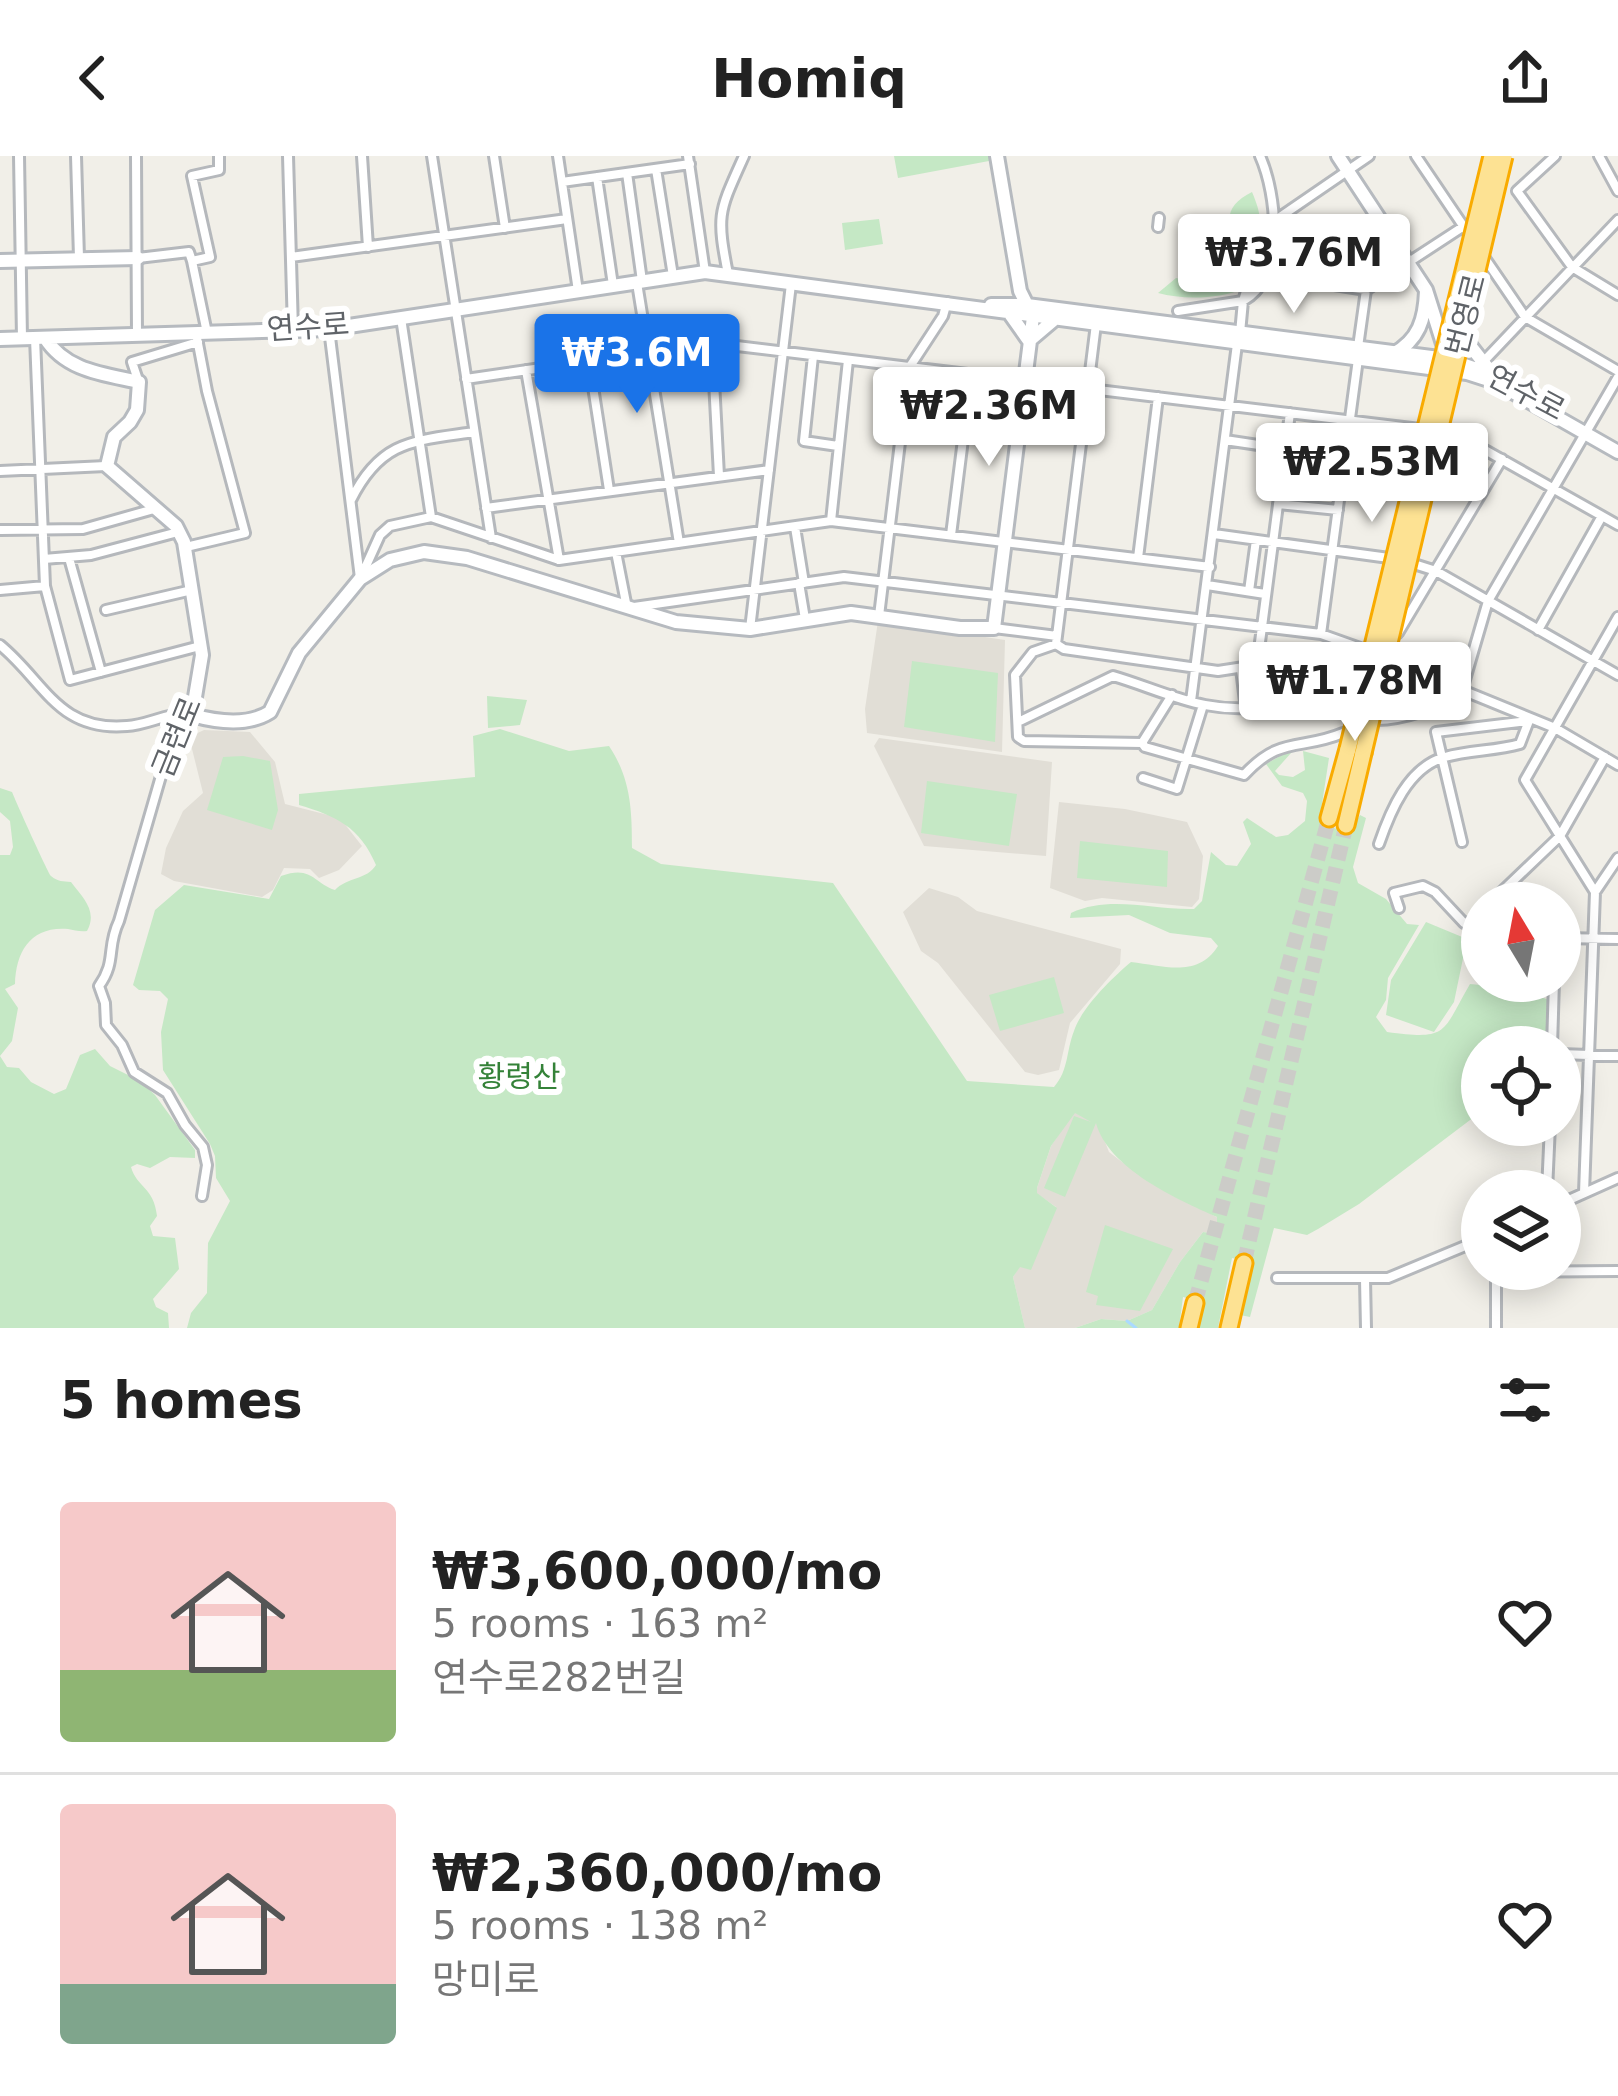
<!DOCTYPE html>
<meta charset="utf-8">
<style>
:root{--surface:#fff;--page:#f6f6f6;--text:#222;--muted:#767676;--line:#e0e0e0;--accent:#1a73e8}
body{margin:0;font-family:"DejaVu Sans","Noto Sans KR",sans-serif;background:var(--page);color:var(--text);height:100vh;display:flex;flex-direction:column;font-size:45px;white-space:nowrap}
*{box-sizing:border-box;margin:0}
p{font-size:39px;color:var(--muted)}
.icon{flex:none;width:66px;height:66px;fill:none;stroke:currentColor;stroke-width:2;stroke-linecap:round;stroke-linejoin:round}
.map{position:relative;height:1172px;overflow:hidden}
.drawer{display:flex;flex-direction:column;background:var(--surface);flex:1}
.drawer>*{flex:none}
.needle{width:78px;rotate:350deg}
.tools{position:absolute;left:1461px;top:726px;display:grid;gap:24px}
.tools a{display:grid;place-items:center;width:120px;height:120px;border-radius:50%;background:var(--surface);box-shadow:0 6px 30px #0003;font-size:60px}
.price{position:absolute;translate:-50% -102px;padding:0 27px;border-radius:12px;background:#fff;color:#222;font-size:39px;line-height:78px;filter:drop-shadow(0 3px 6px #0008)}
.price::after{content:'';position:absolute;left:50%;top:72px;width:36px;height:27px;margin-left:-18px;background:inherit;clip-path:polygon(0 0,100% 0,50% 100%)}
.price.on{background:var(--accent);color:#fff}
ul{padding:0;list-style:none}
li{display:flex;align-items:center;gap:36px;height:300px;padding:0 60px}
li+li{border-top:3px solid var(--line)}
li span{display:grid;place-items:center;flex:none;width:336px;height:240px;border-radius:12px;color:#555}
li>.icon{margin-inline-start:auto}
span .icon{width:144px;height:144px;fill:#fffc;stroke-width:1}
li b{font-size:51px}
h2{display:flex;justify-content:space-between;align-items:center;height:144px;padding:0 60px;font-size:51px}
header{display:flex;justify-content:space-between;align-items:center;height:156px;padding:0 60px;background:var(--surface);font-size:54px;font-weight:700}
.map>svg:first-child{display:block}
.education{fill:#e1ded6}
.green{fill:#c5e8c5}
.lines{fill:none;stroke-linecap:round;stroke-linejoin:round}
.stream{stroke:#aadaff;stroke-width:3}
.highway-tunnel{stroke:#ccccc8;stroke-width:15;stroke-dasharray:15 8;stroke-linecap:butt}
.street-casing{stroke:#b5b8bc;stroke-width:14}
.secondary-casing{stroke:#b6babf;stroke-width:18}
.highway-casing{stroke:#f9ab00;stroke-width:21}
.street{stroke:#fff;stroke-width:8}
.secondary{stroke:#fff;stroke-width:12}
.highway{stroke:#fde293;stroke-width:15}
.highway-bridge-casing{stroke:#f9ab00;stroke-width:21;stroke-linecap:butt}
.highway-bridge{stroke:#fde293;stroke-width:15}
.labels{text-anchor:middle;stroke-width:12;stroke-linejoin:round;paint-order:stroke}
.street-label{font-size:30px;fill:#5f6368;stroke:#fff}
.park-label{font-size:30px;fill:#348238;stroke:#fff}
</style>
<header><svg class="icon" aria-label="back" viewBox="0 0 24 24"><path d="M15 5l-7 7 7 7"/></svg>Homiq<svg class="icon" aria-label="share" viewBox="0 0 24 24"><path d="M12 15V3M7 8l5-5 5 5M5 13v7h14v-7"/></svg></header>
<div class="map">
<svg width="1618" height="1172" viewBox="0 0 1618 1172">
<rect width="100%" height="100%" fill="#f1efe8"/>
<!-- education -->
<path class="education" d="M878,465L1005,484L1002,596L867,577L865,553Z
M204,574L250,576L275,606L285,648L340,662L362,690L339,714L319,722L310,713L284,712L273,734L262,741L174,725L161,718L166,692L183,655L203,637L189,581Z
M879,582L1052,606L1046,700L924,690L874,590Z
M1059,646L1125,653L1187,666L1203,700L1199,743L1192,751L1102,742L1085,745L1050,732Z
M929,732L958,741L977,755L1121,793L1120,808L1070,867L1059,914L1038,919L1025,916L938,807L921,795L903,756Z
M1074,956L1098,968L1109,996L1126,1009L1218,1062L1217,1078L1203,1076L1180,1106L1152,1154L1127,1165L1101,1163L1075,1172H1025L1013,1121L1056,1051L1036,1037L1037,1032L1051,990Z"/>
<!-- green -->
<path class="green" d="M894,0H989V5L898,22Z
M1252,36C1261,57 1266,76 1246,92C1224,71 1222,51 1252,36Z
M879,63L883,88L845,94L842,67Z
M1176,122L1210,130L1235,123L1243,133C1219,143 1183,144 1158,137Z
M912,505L998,517L995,586L904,571Z
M487,540L527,544L520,569L488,572Z
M500,573L569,595L609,590C631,623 632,654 632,692L661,708L833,727L967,925L1054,931C1069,914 1066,895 1074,875C1082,851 1112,822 1131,806C1165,810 1198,822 1218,790L1211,782L1170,777L1129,759L1070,762L1071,757C1110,739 1151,754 1194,753L1202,745L1211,696L1226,709L1237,710L1251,688L1243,666L1247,662L1276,681L1288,679L1305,665L1307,645L1303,637L1282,630L1266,608L1289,595L1291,597L1275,615L1279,619L1293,621L1305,614L1303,595L1329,602L1320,661L1322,669L1350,676L1360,659L1366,662L1353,711L1358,727L1386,743L1407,768L1419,769L1388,822L1386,844L1376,861L1387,876C1449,884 1441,878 1470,828L1519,833L1549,844L1546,891H1482V955L1359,1048L1318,1073L1307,1079L1274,1072L1250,1161L1240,1159L1254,1107L1232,1102L1218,1172H1194L1201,1146L1183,1141L1179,1172H1075L1101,1163L1127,1165L1152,1154L1180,1106L1203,1076L1217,1078V1061C1176,1043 1108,1012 1096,967L1065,1041L1044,1032L1074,960L1091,966L1075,957L1051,990L1037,1032V1037L1057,1052L1031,1114L1020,1111L1013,1121L1025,1172H187L191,1157L207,1137L208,1087L230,1045L216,1022L215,1000L210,988L163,914L161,876L168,843L160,835L139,834L133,829L155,754L184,729L269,743L281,720C312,709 313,727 335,734C347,721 367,724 376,709C360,671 336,660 299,649V638L475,621L473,580Z
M243,600L270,605L278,654L272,674L207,654L223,601Z
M927,625L1017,638L1009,690L921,677Z
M0,632L12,636C16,646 48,717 51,720C58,726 63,725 71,726C83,742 98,755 87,775C80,776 74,774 68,773C31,770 16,795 15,828L5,833L18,852L12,885L0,900L7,911L19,912L31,926L54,938L66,933L80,899L95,893L110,910L140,925L155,939L195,994V1002L170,1001L150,1012L137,1008L131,1011C137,1032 154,1031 157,1060L150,1070L153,1080L175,1082L179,1113L153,1143L156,1151L168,1157L169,1172H0V699H10L13,691L10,665L0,656Z
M1080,685L1168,695L1167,731L1077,722Z
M1426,766L1467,783L1454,846L1434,876L1386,859L1391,824Z
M1054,821L1064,857L1000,875L989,839Z
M1105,1069L1173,1093L1140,1155L1096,1149L1098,1140L1086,1136Z"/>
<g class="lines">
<!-- stream -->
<path class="stream" d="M1127,1165L1136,1172"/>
<!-- highway-tunnel -->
<path class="highway-tunnel" d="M1244,1107L1346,669
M1195,1147L1329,662"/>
<!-- street casing -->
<g class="street-casing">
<path id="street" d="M19,0L22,182
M76,0L79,102
M136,0L137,178
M288,0L293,174
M362,0L368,91
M432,0L491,382
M494,0L505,72
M558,0L578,135
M688,0L705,116
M1416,0L1470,80
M1599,0L1618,35
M656,13L673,120
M627,17L642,125
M597,21L613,129
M562,26L690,8
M1517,35L1572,111L1618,139
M1517,35L1555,0
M1277,63L1369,0
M1158,71L1159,62
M1482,98L1525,161L1618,215
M291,101L567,63
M138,102L189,96L192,105
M728,118C716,57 719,56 744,0
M1265,118L1366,134L1464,70
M637,127L679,387
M1178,155L1243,145L1247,132L1235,117
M401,162L431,361
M329,173L360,422
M207,177L192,105L210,101L192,20L219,14V0
M1240,177L1243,145C1286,122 1277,38 1260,0
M35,182L45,430
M712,187L719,320
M1358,191L1366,134
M813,200L804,285L838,290
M589,205L609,334
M1483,206L1618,64
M526,214L559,404
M466,223L712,187L1420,273
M138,224L132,206L198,186
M1446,272L1618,369
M1225,284L1285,293
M1283,310L1343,318
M0,315L106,310
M351,344C381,284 413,285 474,276
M1278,348L1338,354
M486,352L769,314
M831,365L848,204
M795,371L804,427
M0,374L83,373L154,353
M1214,378L1389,402
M951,379L971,220
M186,391L245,377L207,235L196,177
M616,396L627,452L844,421L1321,478L1366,494
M69,402L101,516
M1138,402L1158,241
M44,403L91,399L178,376
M1414,408L1436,415L1618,519
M361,421L380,379L390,370L431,361L559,404L831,365L1210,411
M799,427L805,463
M1207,429L1265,438
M0,434L45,430L70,524L200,490
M1249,435L1256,384
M106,454L192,434
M879,460L909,212L943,160L947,146
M994,472L1057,480
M750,473L791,128
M1538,474L1602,360
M1398,477L1502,303
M1321,478L1358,203
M1056,488L1096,168
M0,489C45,526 58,576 127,570C149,569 169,555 191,559
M1391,505L1555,572L1618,609
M1241,513L1246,554
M1172,539L1142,587L1024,585L1018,581L1015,519L1033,496L1056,488L1064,493L1218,515L1257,509L1290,257
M1191,545L1237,188
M192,559L170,589L119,765C106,792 117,805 99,830L105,847L106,869L122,889L134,916L167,937L185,969L203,991L207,1009L202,1040
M1377,564C1399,564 1449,551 1462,534L1488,445L1618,221
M1018,566L1113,520C1144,529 1174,543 1205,549C1261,560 1310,542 1360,518
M1142,587L1145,591L1244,619C1281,579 1300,595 1343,577
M1143,622L1177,633L1203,549
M1462,686L1436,576L1528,565
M1379,688C1390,656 1408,611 1445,601C1470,594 1496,595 1520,588L1530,562
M1595,736L1525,624L1618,461
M1490,747L1560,680L1605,601
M1399,752L1394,737L1423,730L1435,736L1464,767L1471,766L1482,756
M1560,782L1618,783
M1552,891L1554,825
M1560,898L1618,900
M1547,1035L1550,969
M1584,1037L1595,736L1618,702
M1560,1048L1618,1022
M1496,1114V1172
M1496,1116L1618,1115
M1277,1122H1388L1482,1083
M1365,1123L1366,1172"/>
</g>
<!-- secondary casing -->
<g class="secondary-casing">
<path id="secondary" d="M1338,0L1426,134L1444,191
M0,105L138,102
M991,149H1027L1447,203L1503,222
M1010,158L1029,185L1055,163
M1458,174L1490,215
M45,182C66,215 103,218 139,226L137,254L130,266L114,281L107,310L176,370L184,386L202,499L192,559C217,566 248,570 270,556L299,497L360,423L390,404L424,396L467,402L676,466L750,473L851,457L960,472H994L1033,161L1020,135L997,0
M0,183L329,173L705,116L1467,217L1495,226L1618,296
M1393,198C1419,184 1425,163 1426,135"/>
</g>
<!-- highway casing -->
<g class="highway-casing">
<path id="highway" d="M1329,662L1348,593
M1346,669L1363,597
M1189,1172L1195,1147
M1229,1172L1244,1107"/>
</g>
<!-- street -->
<use href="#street" class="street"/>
<!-- secondary -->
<use href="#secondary" class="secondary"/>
<!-- highway -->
<use href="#highway" class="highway"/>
<!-- highway-bridge casing -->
<g class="highway-bridge-casing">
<path id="highway-bridge" d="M1348,593L1492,0
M1363,597L1504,0"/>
</g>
<!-- highway-bridge -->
<use href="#highway-bridge" class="highway-bridge"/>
</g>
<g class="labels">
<!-- street labels -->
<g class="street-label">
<text transform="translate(1466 159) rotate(-76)" y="10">번영로</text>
<text transform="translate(308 171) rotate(-4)" y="10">연수로</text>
<text transform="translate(1526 237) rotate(28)" y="10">연수로</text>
<text transform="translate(177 581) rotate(-68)" y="10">금련로</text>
</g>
<!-- park labels -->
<g class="park-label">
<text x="519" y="931">황령산</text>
</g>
</g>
</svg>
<div class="tools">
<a><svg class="needle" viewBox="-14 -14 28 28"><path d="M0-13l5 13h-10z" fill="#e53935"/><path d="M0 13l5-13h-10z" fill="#767676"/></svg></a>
<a><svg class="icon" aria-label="locate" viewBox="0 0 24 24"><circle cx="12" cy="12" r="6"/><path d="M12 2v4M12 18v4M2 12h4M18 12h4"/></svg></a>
<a><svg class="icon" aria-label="layers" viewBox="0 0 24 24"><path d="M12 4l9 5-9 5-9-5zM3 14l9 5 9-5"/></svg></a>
</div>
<b class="price" style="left:1294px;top:160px">₩3.76M</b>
<b class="price on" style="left:637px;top:260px">₩3.6M</b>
<b class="price" style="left:989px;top:313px">₩2.36M</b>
<b class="price" style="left:1372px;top:369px">₩2.53M</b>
<b class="price" style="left:1355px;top:588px">₩1.78M</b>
</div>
<section class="drawer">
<h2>5 homes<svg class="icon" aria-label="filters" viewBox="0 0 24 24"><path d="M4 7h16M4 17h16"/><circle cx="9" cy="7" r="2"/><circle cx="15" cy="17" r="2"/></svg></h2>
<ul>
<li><span style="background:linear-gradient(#f6c9c9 70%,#8fb573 0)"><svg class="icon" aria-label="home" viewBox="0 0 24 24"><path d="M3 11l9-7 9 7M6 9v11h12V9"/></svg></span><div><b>₩3,600,000/mo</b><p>5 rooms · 163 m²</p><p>연수로282번길</p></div><svg class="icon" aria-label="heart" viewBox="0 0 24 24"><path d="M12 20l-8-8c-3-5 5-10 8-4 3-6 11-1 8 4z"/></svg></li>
<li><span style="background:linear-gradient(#f6c9c9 75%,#7fa58c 0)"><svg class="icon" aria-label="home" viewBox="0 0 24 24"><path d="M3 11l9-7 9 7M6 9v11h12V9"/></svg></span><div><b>₩2,360,000/mo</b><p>5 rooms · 138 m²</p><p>망미로</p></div><svg class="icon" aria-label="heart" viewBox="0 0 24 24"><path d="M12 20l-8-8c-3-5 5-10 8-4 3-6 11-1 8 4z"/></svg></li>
</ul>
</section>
